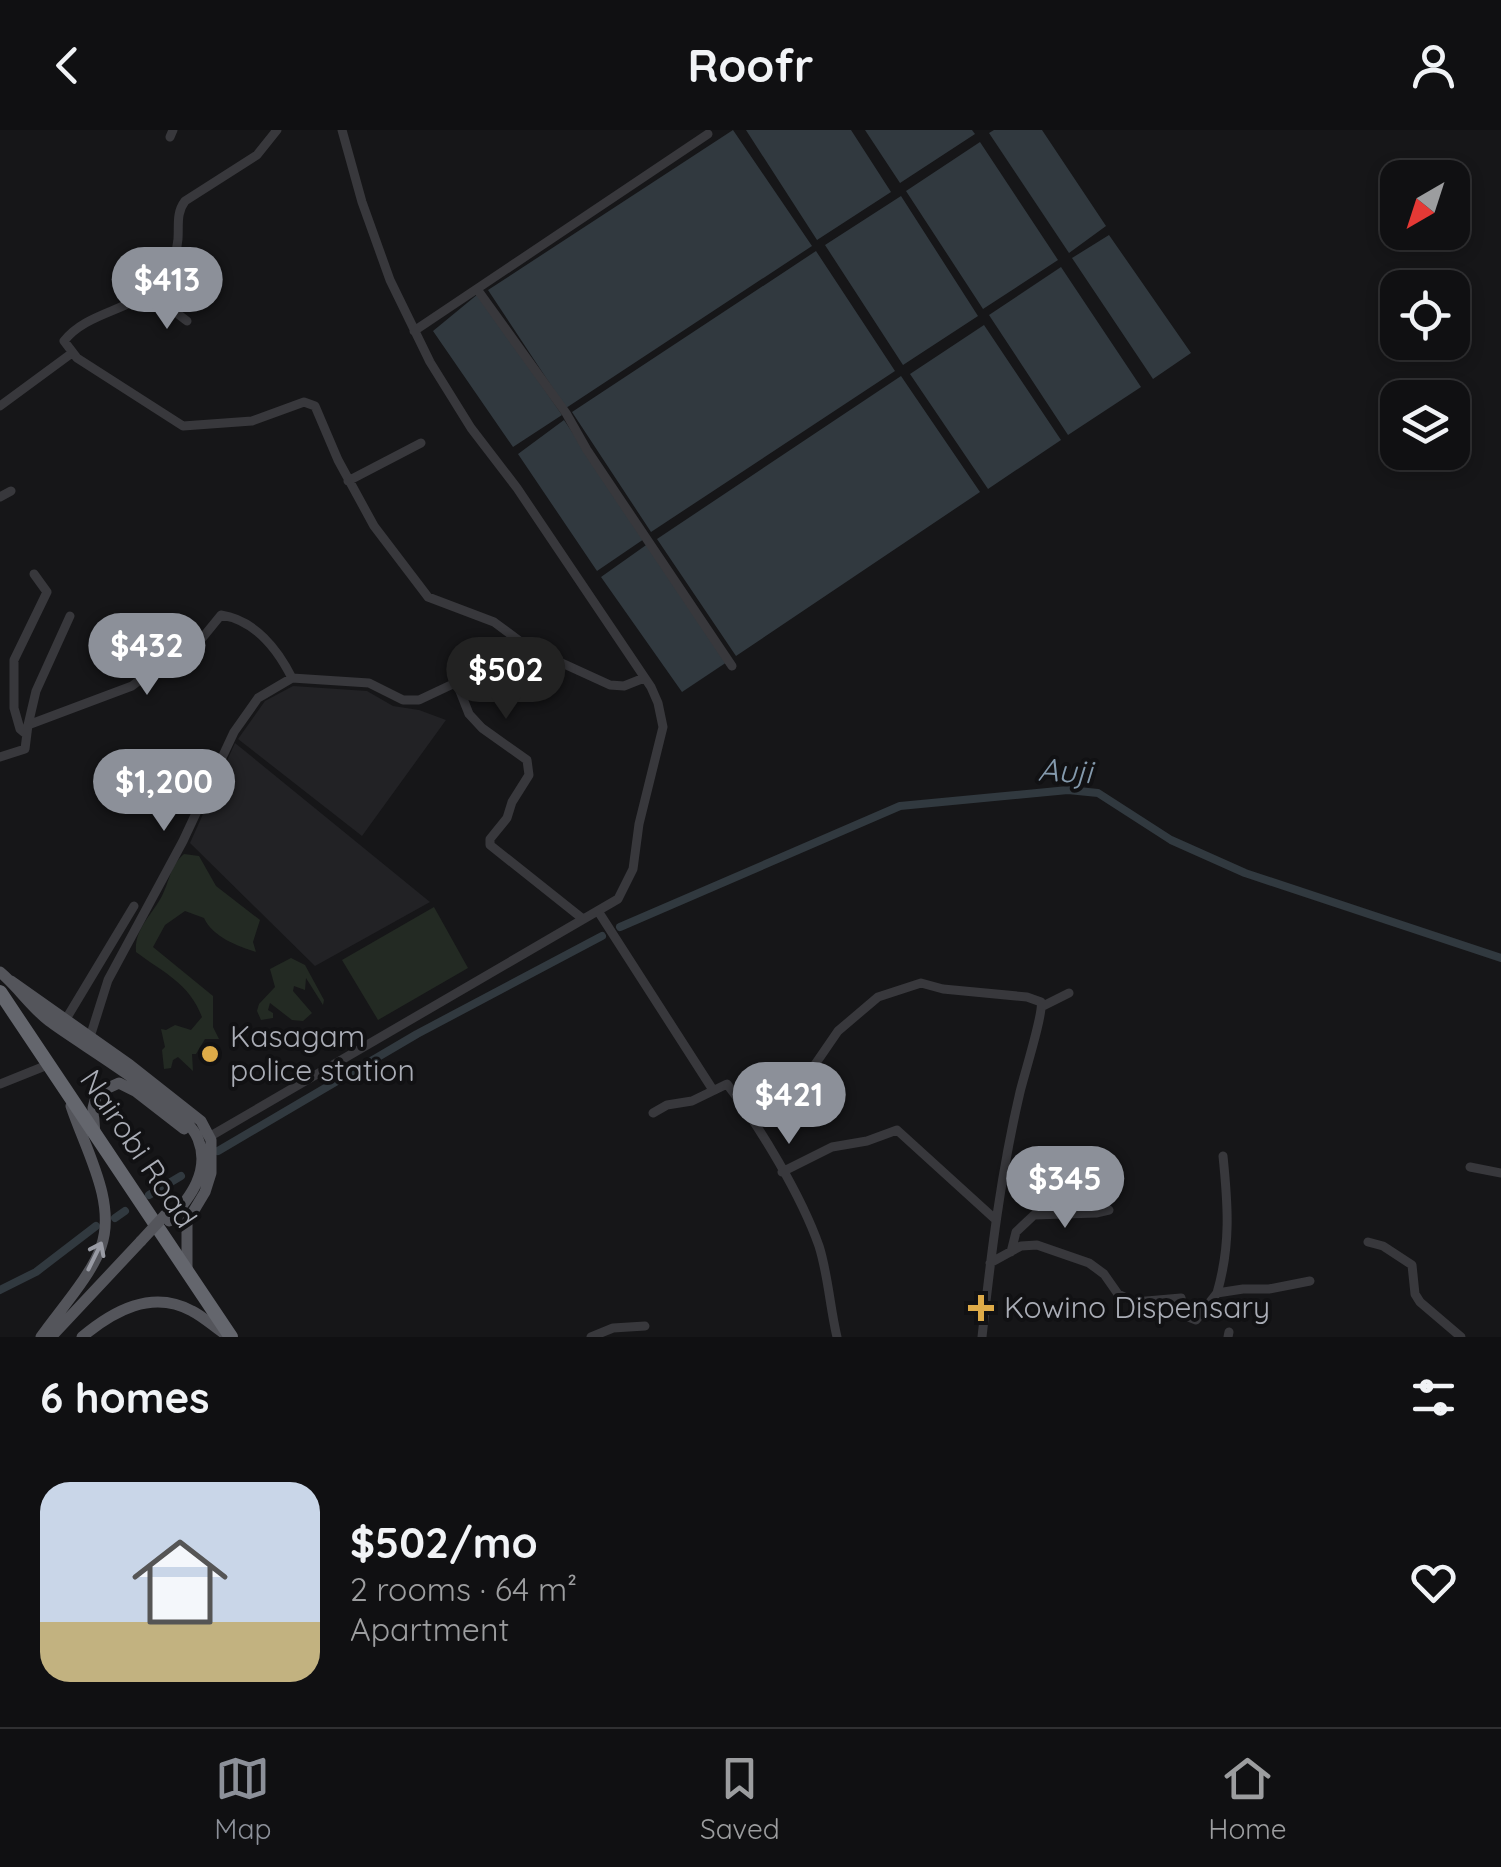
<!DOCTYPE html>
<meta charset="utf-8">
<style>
:root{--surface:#101012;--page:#1e1e20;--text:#f1f3f6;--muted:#9c9d9f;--line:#303032;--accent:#8c9099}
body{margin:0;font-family:Quicksand,sans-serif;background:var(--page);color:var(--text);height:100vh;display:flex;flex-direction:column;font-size:38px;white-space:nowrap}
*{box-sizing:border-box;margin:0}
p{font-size:32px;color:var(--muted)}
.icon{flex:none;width:55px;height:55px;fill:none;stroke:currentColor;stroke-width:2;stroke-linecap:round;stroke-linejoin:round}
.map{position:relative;height:1207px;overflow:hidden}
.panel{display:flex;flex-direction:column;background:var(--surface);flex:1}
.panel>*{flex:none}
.needle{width:65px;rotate:219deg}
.controls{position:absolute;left:1380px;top:30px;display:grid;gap:20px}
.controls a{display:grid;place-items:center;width:90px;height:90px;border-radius:20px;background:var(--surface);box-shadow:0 5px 15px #0003,0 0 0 2px var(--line);font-size:50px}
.price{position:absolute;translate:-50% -85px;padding:0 22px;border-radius:35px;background:var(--accent);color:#fff;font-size:32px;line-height:65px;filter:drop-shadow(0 2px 5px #0008)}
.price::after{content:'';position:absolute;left:50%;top:60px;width:30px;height:22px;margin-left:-15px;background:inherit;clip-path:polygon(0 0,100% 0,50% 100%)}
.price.active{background:#222;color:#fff}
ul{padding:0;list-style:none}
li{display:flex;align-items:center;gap:30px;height:250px;padding:0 40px}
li+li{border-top:2px solid var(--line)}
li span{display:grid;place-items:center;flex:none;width:280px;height:200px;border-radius:30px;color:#555}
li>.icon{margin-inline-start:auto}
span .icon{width:120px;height:120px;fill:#fffc;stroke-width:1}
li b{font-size:42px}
h2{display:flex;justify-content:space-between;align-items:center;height:120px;padding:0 40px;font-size:42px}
header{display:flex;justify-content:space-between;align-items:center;height:130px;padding:0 40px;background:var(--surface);font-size:45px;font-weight:700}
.tabs{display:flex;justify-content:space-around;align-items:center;height:140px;border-top:2px solid var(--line);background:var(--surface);font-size:28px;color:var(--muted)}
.tabs a{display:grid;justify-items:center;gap:5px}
.tabs .active{color:var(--accent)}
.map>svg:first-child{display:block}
.built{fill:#222225}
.green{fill:#232a23}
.water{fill:#31393f}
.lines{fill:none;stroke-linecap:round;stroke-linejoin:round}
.canal{stroke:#31393f;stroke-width:8}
.minor{stroke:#38383c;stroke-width:9}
.major{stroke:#54555b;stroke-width:11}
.highway{stroke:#64666d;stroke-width:14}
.major-bridge{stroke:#54555b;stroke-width:11}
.oneway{stroke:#999ba4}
.poi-dot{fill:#deab48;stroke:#111113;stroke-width:4}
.labels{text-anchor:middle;stroke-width:8;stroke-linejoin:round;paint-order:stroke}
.poi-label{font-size:30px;fill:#aaadb6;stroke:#111113;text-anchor:start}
.street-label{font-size:30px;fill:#aaadb6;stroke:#111113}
.water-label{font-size:32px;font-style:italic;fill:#849aad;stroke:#111113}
</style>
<header><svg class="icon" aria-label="back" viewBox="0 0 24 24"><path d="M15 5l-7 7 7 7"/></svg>Roofr<svg class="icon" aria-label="person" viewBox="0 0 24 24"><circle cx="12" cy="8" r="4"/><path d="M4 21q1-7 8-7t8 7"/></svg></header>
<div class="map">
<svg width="1501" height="1207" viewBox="0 0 1501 1207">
<rect width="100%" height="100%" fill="#161618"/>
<!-- built -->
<path class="built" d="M293,556L367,561L393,576L419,580L446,590L362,706L238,609L265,571Z
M235,613L430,772L315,836L190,713Z"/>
<!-- green -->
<path class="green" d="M184,724L199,726L216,756L260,790L253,812L256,822C237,816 213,807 204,788L185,781L165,795L153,817L213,866V897L219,909H205L196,924H192L193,941L178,927L173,930L171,938L164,939L162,920L165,917L161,899L166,900L175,895L191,900L202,887C189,853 164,843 136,822C134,799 152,785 162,766C170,750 170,736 184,724Z
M434,777L468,838L378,890L342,830Z
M291,828L305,835L324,870L323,875L306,848L305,860L294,856L293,861L312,883L303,891L292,890L270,873L268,880L273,883V888L261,890L257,881L259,874L275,857L270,839Z"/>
<!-- water -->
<path class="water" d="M733,0L812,116L566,278L488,160Z
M746,0H851L891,62L817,110Z
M865,0H972L975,4L900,53Z
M994,0H1042L1106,96L1069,123L989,3Z
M980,12L1058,130L983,179L906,61Z
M901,66L978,186L903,235L825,115Z
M1109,105L1191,223L1153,249L1072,128Z
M816,121L895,241L651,402L572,282Z
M1061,137L1141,257L1068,305L989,185Z
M478,164L562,285L513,317L433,201Z
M984,195L1061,310L988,359L910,244Z
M901,246L980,362L736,526L657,409Z
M564,290L644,409L597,441L518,324Z
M649,413L727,532L682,562L601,447Z"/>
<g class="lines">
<!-- canal -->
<path class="canal" d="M620,797L900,676L1068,660L1098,663L1171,710L1245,743L1501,828
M218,1021L417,904L602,806
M149,1065L181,1046
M115,1088L125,1081
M0,1160L36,1142L96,1096"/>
<!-- minor -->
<path class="minor" d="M277,0L257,25L185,71C176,83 179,95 178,109C177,125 168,141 158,153C134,181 87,181 64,211L77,228L183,296L252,291L304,272L315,276L338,330L374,396L428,467L494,492L529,518L610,555L624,556L644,548
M170,7L173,0
M477,159L566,283L587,320L732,536
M149,162L187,191
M414,201L708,4
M0,276L72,223
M348,351L421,313
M0,367L11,361
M28,595L36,561L70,486
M26,604L20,599L14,578V530L47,462L34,444
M0,627L25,619L28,595L132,556L163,532L199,512L221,485C255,490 278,520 292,548
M598,781L713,960
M1043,876L1069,863
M66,889L134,776
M90,907L108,850L183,711L234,602L258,568L292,548L369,553L403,570H419L453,554L458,556L469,584L482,598L527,630L529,645L512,672L507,688L490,709V715L583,789
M0,954L45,936
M653,983L667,975L692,971L727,954C760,997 801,1065 819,1116C828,1144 830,1178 837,1207
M751,987L794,965L838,901L878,867L921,853L943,859L1027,867L1041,872C1044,882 1024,945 1020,962C1001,1043 991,1124 982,1207
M209,1007L618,769L633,739L639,694L663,597L658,573L651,557L517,358L471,298L430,232L390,150L362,72L342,0
M1470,1037L1501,1043
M782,1042L832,1017L867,1011L897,1000L996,1090
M1368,1112L1383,1116L1412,1135L1415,1164L1420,1172L1461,1207
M1011,1122L1016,1102L1034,1085L1096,1083L1109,1080
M990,1133L1021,1116L1037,1115L1089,1133L1104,1144L1118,1164L1135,1172L1181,1168L1186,1186L1196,1190L1217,1163L1243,1159H1269L1310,1151
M1217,1163C1231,1115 1228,1075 1223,1026
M591,1207L613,1198L645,1196
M1228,1207L1229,1202"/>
<!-- major -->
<path class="major" d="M0,842C18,857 31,877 49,891C82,916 185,975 198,1009C211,1041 190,1068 169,1091
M11,851L130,935L201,991L211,1010V1043L205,1062L187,1092V1142
M95,1004L93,978L97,963L119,953L135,961L184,999
M41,1207C59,1181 91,1146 101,1117C117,1072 85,1019 71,976
M51,1207L141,1111
M82,1207C113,1181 152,1159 192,1181C204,1187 214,1197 225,1204"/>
<!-- highway -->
<path class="highway" d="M0,862L231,1207"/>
<!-- major-bridge -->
<path class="major-bridge" d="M141,1111L165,1085"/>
</g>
<!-- one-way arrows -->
<defs><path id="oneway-shaft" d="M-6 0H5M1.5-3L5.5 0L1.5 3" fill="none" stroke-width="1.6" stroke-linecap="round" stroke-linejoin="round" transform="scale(2.5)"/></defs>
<use class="oneway" href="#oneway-shaft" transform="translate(95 1126) rotate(-64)"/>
<!-- markers -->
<g class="poi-dot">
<circle cx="210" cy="924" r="10"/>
<path d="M976 1163h10v10h10v10h-10v10h-10v-10h-10v-10h10z"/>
</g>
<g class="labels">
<!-- poi labels -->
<g class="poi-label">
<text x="230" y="917">Kasagam<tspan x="230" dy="34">police station</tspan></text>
<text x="1004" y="1188">Kowino Dispensary</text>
</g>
<!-- street labels -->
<g class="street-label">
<text transform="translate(138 1019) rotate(56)" y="10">Nairobi Road</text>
</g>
<!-- water labels -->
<g class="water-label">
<text transform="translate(1065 641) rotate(3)" y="11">Auji</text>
</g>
</g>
</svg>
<div class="controls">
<a><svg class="needle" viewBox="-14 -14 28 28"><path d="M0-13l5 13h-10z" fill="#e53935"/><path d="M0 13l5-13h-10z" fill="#9c9d9f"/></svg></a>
<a><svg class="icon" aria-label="locate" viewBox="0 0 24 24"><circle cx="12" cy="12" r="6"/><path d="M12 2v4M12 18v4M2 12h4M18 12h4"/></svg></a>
<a><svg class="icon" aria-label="layers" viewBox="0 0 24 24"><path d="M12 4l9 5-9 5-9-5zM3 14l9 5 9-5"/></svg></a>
</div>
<b class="price" style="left:167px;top:202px">$413</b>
<b class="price" style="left:147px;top:568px">$432</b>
<b class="price active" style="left:506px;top:592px">$502</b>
<b class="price" style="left:164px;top:704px">$1,200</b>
<b class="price" style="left:789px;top:1017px">$421</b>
<b class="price" style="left:1065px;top:1101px">$345</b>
</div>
<section class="panel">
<h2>6 homes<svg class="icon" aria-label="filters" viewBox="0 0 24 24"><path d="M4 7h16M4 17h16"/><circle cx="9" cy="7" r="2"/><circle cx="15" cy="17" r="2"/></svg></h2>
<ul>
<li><span style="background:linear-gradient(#c9d6e8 70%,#c2b280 0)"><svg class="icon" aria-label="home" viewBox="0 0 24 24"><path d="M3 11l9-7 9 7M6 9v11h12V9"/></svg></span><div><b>$502/mo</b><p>2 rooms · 64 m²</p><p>Apartment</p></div><svg class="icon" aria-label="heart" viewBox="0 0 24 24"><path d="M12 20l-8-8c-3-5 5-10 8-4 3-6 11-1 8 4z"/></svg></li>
</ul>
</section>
<nav class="tabs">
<a class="active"><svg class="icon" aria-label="map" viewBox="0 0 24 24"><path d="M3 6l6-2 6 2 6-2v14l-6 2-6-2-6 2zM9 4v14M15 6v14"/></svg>Map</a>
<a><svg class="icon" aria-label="saved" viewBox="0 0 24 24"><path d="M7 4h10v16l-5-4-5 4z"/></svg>Saved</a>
<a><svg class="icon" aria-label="home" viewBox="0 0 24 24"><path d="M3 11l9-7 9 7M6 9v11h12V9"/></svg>Home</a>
</nav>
